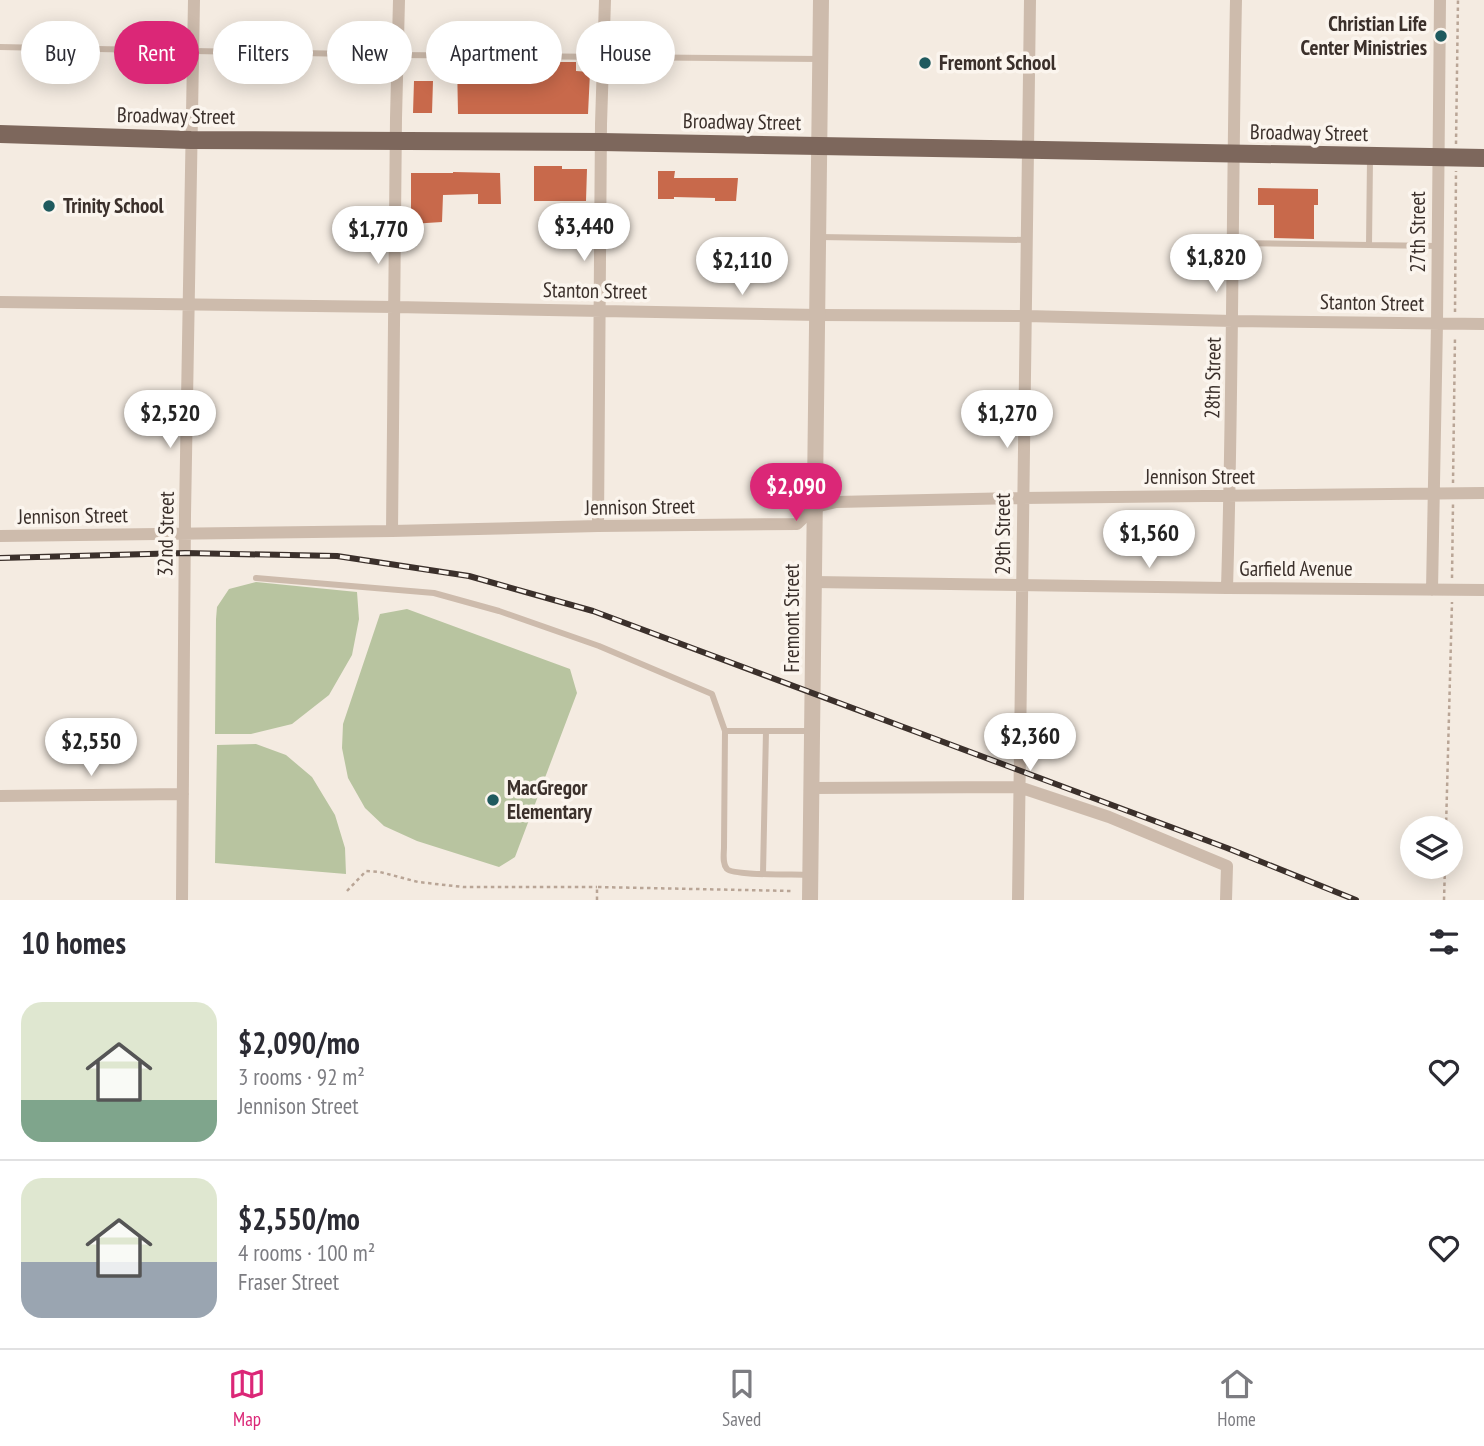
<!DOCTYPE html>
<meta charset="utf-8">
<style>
:root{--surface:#fff;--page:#f7f7f7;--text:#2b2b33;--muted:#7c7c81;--line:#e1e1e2;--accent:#db2777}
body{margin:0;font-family:"PT Sans Narrow",sans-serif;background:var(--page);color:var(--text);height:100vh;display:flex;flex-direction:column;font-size:26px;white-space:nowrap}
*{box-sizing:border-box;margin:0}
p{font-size:23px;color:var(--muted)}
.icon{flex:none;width:38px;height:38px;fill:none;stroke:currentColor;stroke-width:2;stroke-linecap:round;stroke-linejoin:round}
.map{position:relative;height:900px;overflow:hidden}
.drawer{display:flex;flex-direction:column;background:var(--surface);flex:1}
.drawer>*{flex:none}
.banner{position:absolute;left:21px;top:21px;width:700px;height:63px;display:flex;gap:14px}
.fabs{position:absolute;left:1400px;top:816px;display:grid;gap:14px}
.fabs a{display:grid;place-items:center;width:63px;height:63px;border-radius:50%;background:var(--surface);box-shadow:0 4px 18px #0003;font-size:35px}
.price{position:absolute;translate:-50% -60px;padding:0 16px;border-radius:24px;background:#fff;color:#222;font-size:23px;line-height:46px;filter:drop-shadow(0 2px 4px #0008)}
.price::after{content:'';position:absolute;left:50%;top:42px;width:21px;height:16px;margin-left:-10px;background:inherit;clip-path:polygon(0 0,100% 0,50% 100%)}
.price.current{background:var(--accent);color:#fff}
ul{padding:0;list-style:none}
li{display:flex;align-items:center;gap:21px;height:175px;padding:0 21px}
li+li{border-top:2px solid var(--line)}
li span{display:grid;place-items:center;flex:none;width:196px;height:140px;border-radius:21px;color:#555}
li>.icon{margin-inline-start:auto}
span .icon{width:84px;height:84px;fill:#fffc;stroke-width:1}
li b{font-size:30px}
h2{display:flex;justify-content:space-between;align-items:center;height:84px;padding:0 21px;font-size:30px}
.pill{padding:0 24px;border-radius:32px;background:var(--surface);box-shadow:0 4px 18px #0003;font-size:24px;line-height:63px}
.pill.current{background:var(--accent);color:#fff}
.tab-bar{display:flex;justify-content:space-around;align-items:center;height:98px;border-top:2px solid var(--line);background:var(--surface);font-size:19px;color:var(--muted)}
.tab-bar a{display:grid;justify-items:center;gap:4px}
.tab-bar .current{color:var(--accent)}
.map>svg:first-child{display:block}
.green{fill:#b8c4a0}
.building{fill:#c8694b}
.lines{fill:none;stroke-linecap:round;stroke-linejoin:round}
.path{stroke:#b9a596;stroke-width:2.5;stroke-dasharray:3.5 3.5;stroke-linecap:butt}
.service{stroke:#cdbbac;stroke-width:6}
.minor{stroke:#cdbbac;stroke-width:12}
.tertiary{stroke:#cdbbac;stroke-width:16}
.primary{stroke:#7d675c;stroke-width:18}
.rail-casing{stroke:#3b302b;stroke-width:6}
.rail{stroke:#fbf5ee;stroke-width:3.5;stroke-dasharray:10;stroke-linecap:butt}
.poi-dot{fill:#1f5a5e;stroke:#fbf5ee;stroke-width:2.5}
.labels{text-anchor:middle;stroke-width:7;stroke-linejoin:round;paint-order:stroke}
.poi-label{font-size:21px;font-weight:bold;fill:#3b302b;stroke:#fbf5ee;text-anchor:start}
.street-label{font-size:21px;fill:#3b302b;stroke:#fbf5ee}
</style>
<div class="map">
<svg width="1484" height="900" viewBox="0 0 1484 900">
<rect width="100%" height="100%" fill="#f4ebe1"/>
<!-- green -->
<path class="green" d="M256,582L357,592L359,619L352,655L329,695L292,724L251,734H215L216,619L217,607L229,589Z
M407,609L570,669L577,693L515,857L499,867L417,841L384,826L365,808L348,778L342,748L343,724L380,614Z
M256,744L286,755L312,777L335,815L345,848L346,874L215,863L217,745Z"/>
<!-- building -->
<path class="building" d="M457,61L487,63V78H517V62H576V71L590,72L588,114H458Z
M414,81H433L432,113H413Z
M534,166H562V169H587L586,201H534Z
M658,171H675L674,178H738L736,201H715V198L674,197V199H658Z
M453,172L500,173L501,204H478V194L443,195L442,222L411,224V173H453Z
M1258,188L1318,189V205H1314V239L1274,238V205H1258Z"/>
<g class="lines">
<!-- path -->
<path class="path" d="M1456,144L1458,0
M1455,312L1456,171
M1453,483L1455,336
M1452,578L1453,504
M1446,828L1452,602
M347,891L366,871L380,872L418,882L463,887H597
M597,900V887L793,891
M1444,900L1445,866"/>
<!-- service -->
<path class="service" d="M0,47L398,55L819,59
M1370,159L1369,245L1437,246
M819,237L1026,240
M1233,243L1369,245
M256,578L434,593L499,611L599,646L712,694L725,731
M763,874L766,731
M810,875C797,874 734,876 727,869C722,863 724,854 724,847L725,731H810"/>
<!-- minor -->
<path class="minor" d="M0,302L395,307L819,315L1026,316L1233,321L1484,324
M598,526L601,124L605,0
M392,531L396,118L399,0
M0,536L392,531L598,526L797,524L815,507L836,502L1022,498L1484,493
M814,582L1227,588L1484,590
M1227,588C1233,392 1232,196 1236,0
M1432,590L1437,323L1440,0
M812,788L1019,787L1109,817L1227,866L1226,900
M0,796L183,794
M182,900L185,515L194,0
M1018,900L1030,0"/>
<!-- tertiary -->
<path class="tertiary" d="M810,900L821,0"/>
<!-- primary -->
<path class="primary" d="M0,134L191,140L601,142L1484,158"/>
<!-- rail casing -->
<g class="rail-casing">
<path id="rail" d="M0,558L185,553L337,556L469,576L593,611L1227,848L1356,900"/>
</g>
<!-- rail -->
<use href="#rail" class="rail"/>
</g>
<!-- markers -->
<g class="poi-dot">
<circle cx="1441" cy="36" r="7"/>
<circle cx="925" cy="63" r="7"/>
<circle cx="49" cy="206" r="7"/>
<circle cx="493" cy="800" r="7"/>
</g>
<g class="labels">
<!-- poi labels -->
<g class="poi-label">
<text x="1427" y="31" text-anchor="end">Christian Life<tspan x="1427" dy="24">Center Ministries</tspan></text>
<text x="939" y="70">Fremont School</text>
<text x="63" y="213">Trinity School</text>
<text x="507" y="795">MacGregor<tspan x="507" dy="24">Elementary</tspan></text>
</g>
<!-- street labels -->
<g class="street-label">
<text transform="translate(176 116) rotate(1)" y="7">Broadway Street</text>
<text transform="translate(742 122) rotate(1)" y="7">Broadway Street</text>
<text transform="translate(1309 133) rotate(1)" y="7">Broadway Street</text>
<text transform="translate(1418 232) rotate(-90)" y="7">27th Street</text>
<text transform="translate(595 291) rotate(1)" y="7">Stanton Street</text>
<text transform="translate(1372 303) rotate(1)" y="7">Stanton Street</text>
<text transform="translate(1213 378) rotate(-89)" y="7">28th Street</text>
<text x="1200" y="484">Jennison Street</text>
<text transform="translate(640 507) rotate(-1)" y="7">Jennison Street</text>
<text transform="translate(73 516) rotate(-1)" y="7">Jennison Street</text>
<text transform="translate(166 534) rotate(-89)" y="7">32nd Street</text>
<text transform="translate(1003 534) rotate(-90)" y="7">29th Street</text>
<text x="1296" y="576">Garfield Avenue</text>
<text transform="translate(792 618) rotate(-90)" y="7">Fremont Street</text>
</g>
</g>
</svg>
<div class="fabs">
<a><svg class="icon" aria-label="layers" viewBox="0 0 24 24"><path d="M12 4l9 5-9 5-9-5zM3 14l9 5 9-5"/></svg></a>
</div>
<b class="price" style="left:584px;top:263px">$3,440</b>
<b class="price" style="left:378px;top:266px">$1,770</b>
<b class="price" style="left:1216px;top:294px">$1,820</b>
<b class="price" style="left:742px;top:297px">$2,110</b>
<b class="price" style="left:170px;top:450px">$2,520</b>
<b class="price" style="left:1007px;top:450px">$1,270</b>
<b class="price current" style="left:796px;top:523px">$2,090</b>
<b class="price" style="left:1149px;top:570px">$1,560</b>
<b class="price" style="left:1030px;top:773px">$2,360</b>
<b class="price" style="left:91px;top:778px">$2,550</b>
<div class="banner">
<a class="pill">Buy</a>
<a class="pill current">Rent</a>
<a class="pill">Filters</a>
<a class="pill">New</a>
<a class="pill">Apartment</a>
<a class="pill">House</a>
</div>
</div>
<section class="drawer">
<h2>10 homes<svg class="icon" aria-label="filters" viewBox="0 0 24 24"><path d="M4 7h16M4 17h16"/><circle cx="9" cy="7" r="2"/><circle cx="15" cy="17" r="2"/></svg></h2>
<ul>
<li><span style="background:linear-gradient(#dfe7d0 70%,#7fa58c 0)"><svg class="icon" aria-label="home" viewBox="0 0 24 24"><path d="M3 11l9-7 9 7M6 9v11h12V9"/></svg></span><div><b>$2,090/mo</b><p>3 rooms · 92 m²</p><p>Jennison Street</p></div><svg class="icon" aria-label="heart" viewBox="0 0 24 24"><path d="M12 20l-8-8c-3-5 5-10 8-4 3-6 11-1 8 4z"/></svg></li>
<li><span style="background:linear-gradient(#dfe7d0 60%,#9aa5b1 0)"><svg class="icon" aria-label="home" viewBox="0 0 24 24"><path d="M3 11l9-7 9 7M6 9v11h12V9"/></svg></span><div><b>$2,550/mo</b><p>4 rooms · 100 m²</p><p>Fraser Street</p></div><svg class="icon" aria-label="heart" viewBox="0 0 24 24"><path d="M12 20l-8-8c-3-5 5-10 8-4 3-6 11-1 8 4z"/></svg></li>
</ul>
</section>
<nav class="tab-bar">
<a class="current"><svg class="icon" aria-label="map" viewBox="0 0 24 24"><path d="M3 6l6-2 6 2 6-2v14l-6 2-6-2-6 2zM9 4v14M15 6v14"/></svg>Map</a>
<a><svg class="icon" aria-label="saved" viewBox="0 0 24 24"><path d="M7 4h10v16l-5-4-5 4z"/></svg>Saved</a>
<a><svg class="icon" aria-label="home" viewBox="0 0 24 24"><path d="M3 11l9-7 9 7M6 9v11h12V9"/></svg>Home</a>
</nav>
